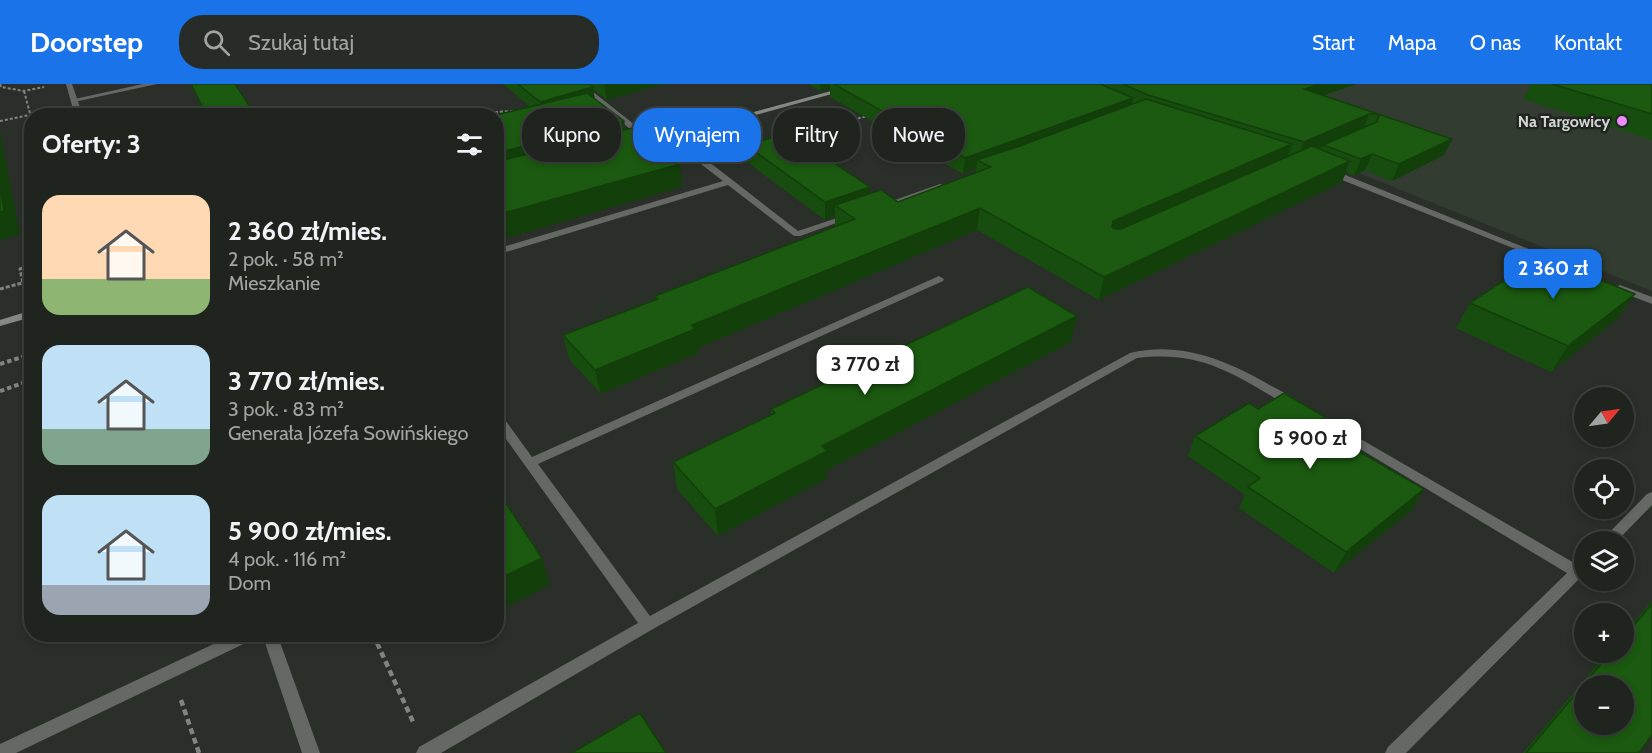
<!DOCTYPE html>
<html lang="pl">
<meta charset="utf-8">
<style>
:root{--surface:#20241f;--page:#282c28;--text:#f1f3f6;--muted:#a2a4a4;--line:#3d413d;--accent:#1a73e8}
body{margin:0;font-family:Cabin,sans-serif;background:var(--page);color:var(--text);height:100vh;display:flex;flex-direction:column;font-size:22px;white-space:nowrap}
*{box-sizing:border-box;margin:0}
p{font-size:20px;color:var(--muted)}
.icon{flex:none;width:33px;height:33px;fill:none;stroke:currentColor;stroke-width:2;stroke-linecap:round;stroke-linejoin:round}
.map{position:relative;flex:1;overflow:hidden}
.details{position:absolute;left:24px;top:24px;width:480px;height:534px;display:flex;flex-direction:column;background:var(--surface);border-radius:24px;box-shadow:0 3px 9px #0003,0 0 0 2px var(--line)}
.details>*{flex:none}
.hud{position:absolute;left:522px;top:24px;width:570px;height:54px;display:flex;gap:12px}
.needle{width:39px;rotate:61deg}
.buttons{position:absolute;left:1574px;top:303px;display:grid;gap:12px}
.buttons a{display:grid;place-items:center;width:60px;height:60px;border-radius:50%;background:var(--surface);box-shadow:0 3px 9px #0003,0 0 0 2px var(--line);font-size:30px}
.price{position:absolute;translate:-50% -51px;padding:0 14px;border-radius:12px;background:#fff;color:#222;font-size:20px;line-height:39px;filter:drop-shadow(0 2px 3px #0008)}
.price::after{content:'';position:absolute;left:50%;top:36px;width:18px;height:14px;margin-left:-9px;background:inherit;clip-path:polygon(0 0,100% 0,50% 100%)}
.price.current{background:var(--accent);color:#fff}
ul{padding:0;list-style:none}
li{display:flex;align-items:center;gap:18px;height:150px;padding:0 18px}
li span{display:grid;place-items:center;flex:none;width:168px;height:120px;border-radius:18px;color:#555}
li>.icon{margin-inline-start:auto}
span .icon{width:72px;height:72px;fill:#fffc;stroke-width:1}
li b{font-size:26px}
h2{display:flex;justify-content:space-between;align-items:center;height:72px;padding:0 18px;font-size:26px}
.pill{padding:0 21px;border-radius:24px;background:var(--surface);box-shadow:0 3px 9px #0003,0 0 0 2px var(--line);font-size:21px;line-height:54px}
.pill.current{background:var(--accent);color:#fff}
header{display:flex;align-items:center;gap:36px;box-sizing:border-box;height:84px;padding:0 30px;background:var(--accent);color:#fff}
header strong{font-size:28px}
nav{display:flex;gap:33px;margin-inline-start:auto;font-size:21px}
.search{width:420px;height:54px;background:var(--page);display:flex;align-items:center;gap:15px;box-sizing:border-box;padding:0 21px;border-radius:24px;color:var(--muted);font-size:22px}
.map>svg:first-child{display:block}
.built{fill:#323c31}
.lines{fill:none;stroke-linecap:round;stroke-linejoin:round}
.path-far3{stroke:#808580;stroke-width:2;stroke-dasharray:3 2;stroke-linecap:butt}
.path-far2{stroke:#808580;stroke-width:3;stroke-dasharray:4 2;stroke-linecap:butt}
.path-far1{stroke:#808580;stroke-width:4;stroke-dasharray:4.5 3;stroke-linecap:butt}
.path{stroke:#808580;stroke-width:4.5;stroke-dasharray:6 4;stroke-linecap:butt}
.lane{fill:#656865;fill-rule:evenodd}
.street{fill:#656865;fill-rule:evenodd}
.secondary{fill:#858984;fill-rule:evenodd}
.wall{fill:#174d0e}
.shaded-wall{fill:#133f0b}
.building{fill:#1b5a10;stroke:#133f0b;stroke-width:1.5;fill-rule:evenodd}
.poi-dot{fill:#eb8dfc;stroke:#20261f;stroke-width:2}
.labels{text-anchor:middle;stroke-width:5;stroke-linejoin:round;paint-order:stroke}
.far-poi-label{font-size:16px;font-weight:bold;fill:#d3d7d3;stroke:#20261f;text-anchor:end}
</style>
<header>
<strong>Doorstep</strong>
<div class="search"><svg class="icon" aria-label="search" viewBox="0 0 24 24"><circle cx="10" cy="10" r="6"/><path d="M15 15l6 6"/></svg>Szukaj tutaj</div>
<nav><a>Start</a><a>Mapa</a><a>O nas</a><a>Kontakt</a></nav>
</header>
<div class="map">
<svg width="1652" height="669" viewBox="0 0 1652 669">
<rect width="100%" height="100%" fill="#2a3029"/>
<!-- built -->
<path class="built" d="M1260,0H1599L1652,15V207L1331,78L1392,49Z"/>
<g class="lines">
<!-- path-far3 -->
<path class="path-far3" d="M0,0L1,3L24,7L44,3
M24,7L32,37
M430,32L513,27
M848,33L856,35L867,32
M0,37L30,31
M790,54L855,35"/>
<!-- path-far2 -->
<path class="path-far2" d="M24,204L20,185L32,181
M0,205L22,199"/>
<!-- path-far1 -->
<path class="path-far1" d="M0,280L32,270
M0,307L32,296"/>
<!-- path -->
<path class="path" d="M373,550L414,640
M181,616L199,669"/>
<!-- lane -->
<path class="lane" d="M143,0H157L74,18L70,16Z
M576,0H583L654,56V60H648Z
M667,50H673L798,147L849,130L853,133L800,152H794L728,101L496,171V165L723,97L667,54Z
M1327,86H1333L1561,178L1559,180H1553L1327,90Z
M940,100L943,101V105L885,124H879L878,122Z
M939,192L944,195L943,197L538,380L650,532L1130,269C1180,257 1226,276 1268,300C1278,306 1292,311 1300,320L1298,323H1290C1235,291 1203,266 1137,274L653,545L441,669H416L419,663L638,539L496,341V328L500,329L532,373Z
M1620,201L1652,213V220L1616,206L1615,204Z
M1309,325L1576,480L1584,475V490L1406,669H1385L1388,663L1567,489L1305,332L1303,329L1305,326Z
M1652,408V421L1616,458H1600L1647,410Z
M235,550H258L256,554L16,669H0V660Z"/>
<!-- street -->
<path class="street" d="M66,0H72L83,32H75Z
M262,550H277L320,669H302Z"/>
<!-- secondary -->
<path class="secondary" d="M857,0H868L640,63L633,61Z
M32,226V233L0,242V236Z"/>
</g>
<!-- wall -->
<path class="wall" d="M190,0H235L256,32H206Z
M503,0H664L607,16L593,5L595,15L624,37L625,45L682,103L530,23Z
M808,0H1356L1323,12L1452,55L1444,71L1392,97L1365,86L1354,92L1346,88L1342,98L1099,216L977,146L698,264V269L601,310L569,275L563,251L656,216L655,212L835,143V132L825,136L747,78L746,61L870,110L898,118L976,89V85L963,90L830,13V5L821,7Z
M1531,0H1652V56L1523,15Z
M1635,210L1617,235L1551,288L1456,244L1470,219Z
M1071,258L827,386V394L718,452L677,405L673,378L771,331V325Z
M1258,325L1319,344L1424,405L1412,426L1334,489L1239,424L1245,411L1188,372L1195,352Z
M1652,517V651L1639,669H1523L1608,568H1623V551Z"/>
<!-- shaded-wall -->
<path class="shaded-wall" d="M604,0H664L607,16Z
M820,0H830V5L821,7Z
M1319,0H1356L1299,20L1304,5Z
M593,3L595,19L543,34L540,18Z
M1133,14L1129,30L977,76L976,85L963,90L965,74Z
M1369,30L1363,46L1323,61L1322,64L1298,75L1304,58Z
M624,37L627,59L496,94V69Z
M0,48L20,150L0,156Z
M1452,55L1444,71L1392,97L1399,80Z
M1292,60L1285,80L1108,159L1113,137Z
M1372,70L1365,86L1354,92L1361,75Z
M1350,77L1342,98L1099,216L1104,193Z
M680,80L682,103L496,157V131Z
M870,103L869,121H835V132L825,136V118Z
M980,124L977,146L698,264V269L601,310L595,286L692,241Z
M1635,210L1617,235L1551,288L1568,262Z
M1077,232L1071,258L827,386V394L718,452L715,425L822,362Z
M1325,333L1315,354L1313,341Z
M1424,405L1412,426L1334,489L1346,468Z
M542,474L550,501L496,528V496Z"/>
<!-- building -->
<path class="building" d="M191,0H235L256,32H207Z
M518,0H589L593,3L540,18Z
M834,0H1100L1133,14L965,74Z
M1123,0H1319L1304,5L1452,55L1399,80L1372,70L1361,75L1323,61L1377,38L1379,32L1376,30H1369L1304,58L1148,11Z
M1552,0H1652V30Z
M587,9L624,37L496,69V32H492Z
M1146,15L1292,60L1113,137L1112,143L1114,145H1121L1312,62L1350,77L1104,193L980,124L692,241L695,245L595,286L563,251L658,215L655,212L855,135L835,121L881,106L898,118L991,83L977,76L1020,62Z
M632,44L680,80L496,131V78Z
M789,49L870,103L825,118L746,61Z
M0,103L4,127L0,128Z
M1541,172L1635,210L1568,262L1470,219Z
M1028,203L1077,232L822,362L827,367L715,425L673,378L775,329L771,325Z
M1284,309L1325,333L1313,341L1424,405L1346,468L1248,403L1260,394L1195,352L1249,319L1258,325Z
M496,404L542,474L496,496Z
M1652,520V651L1639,669H1526L1611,568H1623V554ZM1584,602H1623V640H1584Z
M640,629L666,669H572Z"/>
<!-- markers -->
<circle class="poi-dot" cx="1622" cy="37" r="6"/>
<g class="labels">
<!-- far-poi labels -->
<g class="far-poi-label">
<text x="1610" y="43">Na Targowicy</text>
</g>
</g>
</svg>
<div class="buttons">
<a><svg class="needle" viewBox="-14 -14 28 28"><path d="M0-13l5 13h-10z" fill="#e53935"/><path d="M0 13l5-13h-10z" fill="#a2a4a4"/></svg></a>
<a><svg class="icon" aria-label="locate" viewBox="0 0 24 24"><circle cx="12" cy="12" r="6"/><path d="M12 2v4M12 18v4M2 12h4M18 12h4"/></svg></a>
<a><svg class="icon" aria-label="layers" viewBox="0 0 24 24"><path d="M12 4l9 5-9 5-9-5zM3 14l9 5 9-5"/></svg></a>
<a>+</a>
<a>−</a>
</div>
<b class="price current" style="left:1553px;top:216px">2 360 zł</b>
<b class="price" style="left:865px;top:312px">3 770 zł</b>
<b class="price" style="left:1310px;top:386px">5 900 zł</b>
<div class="hud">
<a class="pill">Kupno</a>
<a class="pill current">Wynajem</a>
<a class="pill">Filtry</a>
<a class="pill">Nowe</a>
</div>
<section class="details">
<h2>Oferty: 3<svg class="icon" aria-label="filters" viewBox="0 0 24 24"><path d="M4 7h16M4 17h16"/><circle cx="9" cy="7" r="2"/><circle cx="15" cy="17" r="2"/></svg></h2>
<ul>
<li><span style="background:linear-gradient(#ffd9b3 70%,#8fb573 0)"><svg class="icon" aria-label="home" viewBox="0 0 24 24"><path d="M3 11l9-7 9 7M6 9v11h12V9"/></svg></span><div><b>2 360 zł/mies.</b><p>2 pok. · 58 m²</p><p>Mieszkanie</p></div></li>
<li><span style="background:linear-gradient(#bfe0f5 70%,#7fa58c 0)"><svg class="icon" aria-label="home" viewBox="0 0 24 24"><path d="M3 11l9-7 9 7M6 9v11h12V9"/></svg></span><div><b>3 770 zł/mies.</b><p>3 pok. · 83 m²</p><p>Generała Józefa Sowińskiego</p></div></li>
<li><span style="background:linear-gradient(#bfe0f5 75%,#9aa5b1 0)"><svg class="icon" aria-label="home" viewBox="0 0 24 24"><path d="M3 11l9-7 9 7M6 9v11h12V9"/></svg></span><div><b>5 900 zł/mies.</b><p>4 pok. · 116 m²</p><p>Dom</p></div></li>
</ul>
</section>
</div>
